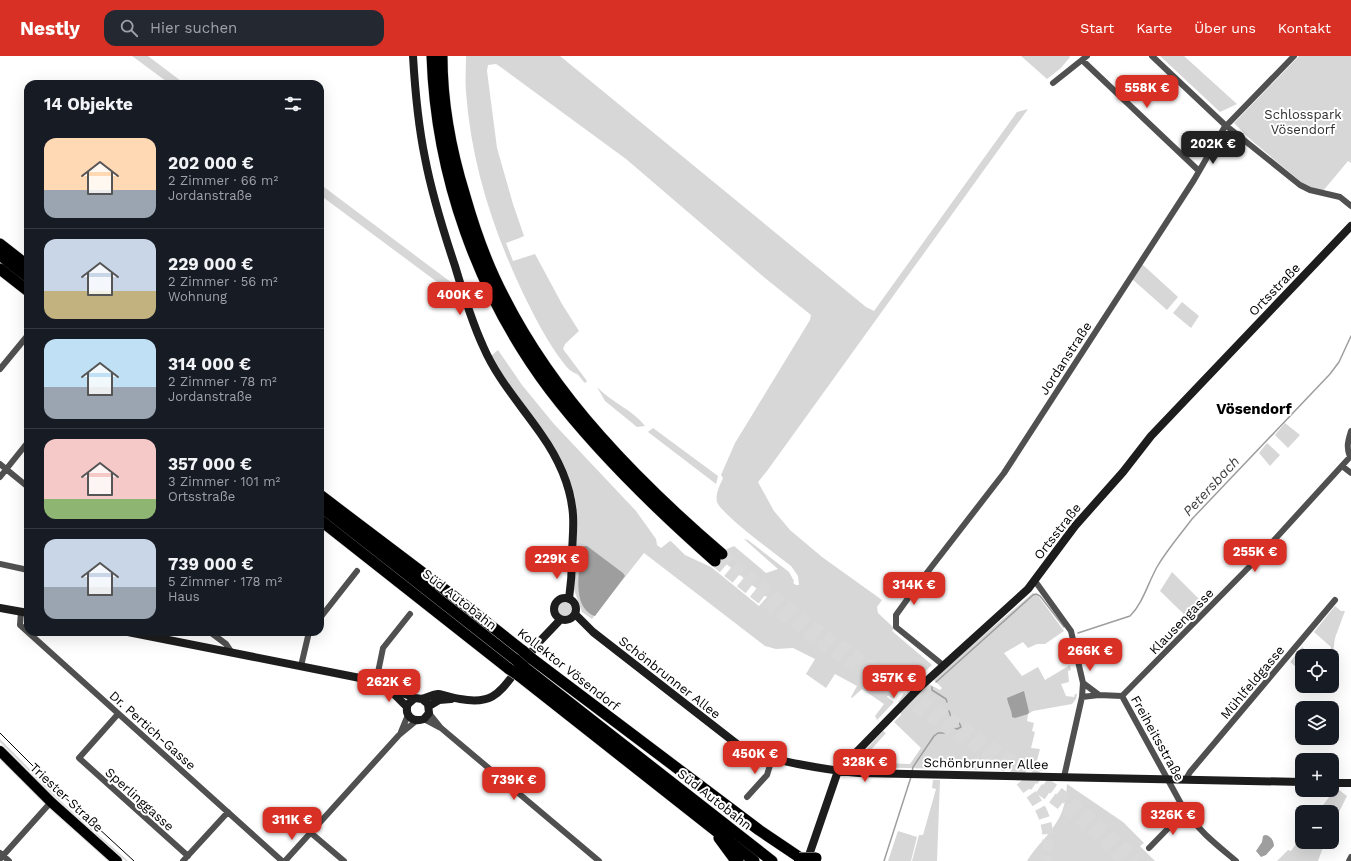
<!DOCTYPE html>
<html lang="de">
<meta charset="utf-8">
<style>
:root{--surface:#171b24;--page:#242831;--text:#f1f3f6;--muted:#9ea1a6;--line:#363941;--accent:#d93025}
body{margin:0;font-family:"Work Sans",sans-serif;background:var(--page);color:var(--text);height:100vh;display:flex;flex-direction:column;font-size:15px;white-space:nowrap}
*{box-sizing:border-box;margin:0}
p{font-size:13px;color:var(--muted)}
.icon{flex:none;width:22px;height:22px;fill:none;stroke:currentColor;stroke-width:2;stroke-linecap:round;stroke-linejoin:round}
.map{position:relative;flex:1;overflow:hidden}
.panel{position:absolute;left:24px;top:24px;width:300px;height:556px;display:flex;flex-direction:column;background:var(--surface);border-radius:12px;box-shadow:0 4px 16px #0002}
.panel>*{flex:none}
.controls{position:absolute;left:1295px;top:593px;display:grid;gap:8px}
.controls a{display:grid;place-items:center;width:44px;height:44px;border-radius:8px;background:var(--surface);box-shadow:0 4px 16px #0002;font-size:20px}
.price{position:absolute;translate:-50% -34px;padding:0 9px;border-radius:8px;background:var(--accent);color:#fff;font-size:13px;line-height:26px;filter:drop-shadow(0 1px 2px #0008)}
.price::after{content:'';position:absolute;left:50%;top:24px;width:12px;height:9px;margin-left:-6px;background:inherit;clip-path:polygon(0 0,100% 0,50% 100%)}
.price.current{background:#222;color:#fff}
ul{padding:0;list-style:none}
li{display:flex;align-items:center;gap:12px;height:100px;padding:0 20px}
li+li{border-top:1px solid var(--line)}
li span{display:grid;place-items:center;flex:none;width:112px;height:80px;border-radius:12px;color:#555}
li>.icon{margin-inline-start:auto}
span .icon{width:48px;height:48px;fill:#fffc;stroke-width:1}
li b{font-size:17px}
h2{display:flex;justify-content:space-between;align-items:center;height:48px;padding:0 20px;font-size:17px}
header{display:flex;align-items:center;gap:24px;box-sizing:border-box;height:56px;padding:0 20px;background:var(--accent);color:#fff}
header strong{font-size:19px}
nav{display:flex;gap:22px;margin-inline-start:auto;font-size:14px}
.search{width:280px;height:36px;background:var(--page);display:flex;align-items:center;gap:10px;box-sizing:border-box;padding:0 14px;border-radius:12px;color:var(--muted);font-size:15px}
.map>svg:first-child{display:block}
.green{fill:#d7d7d7}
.water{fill:#9e9e9e}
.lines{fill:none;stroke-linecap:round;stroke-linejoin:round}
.stream{stroke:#9e9e9e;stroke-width:1.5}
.highway-tunnel{stroke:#d9d9d9;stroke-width:11;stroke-dasharray:11 5.5;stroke-linecap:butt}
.primary-casing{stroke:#dbdbdb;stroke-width:12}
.highway-casing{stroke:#dbdbdb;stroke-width:12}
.street{stroke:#505050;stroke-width:6}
.secondary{stroke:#1d1d1d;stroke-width:8}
.primary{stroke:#000;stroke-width:10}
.highway{stroke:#000;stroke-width:11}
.tram{stroke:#000;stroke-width:1}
.highway-bridge-casing{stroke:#dbdbdb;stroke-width:12;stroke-linecap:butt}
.highway-bridge{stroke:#000;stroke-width:11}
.labels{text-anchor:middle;stroke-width:4;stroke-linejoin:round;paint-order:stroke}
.park-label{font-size:13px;fill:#2e2e2e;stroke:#fff}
.street-label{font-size:13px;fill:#000;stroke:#fff}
.water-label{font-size:14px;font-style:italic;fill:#3f3f3f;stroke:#fff}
.quarter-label{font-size:15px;font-weight:bold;fill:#000;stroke:#fff}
</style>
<header>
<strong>Nestly</strong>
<div class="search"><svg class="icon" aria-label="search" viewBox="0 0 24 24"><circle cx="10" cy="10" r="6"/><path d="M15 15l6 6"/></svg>Hier suchen</div>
<nav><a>Start</a><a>Karte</a><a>Über uns</a><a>Kontakt</a></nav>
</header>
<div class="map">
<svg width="1351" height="805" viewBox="0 0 1351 805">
<rect width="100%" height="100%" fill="#fff"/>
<!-- green -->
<path class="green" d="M132,0H148L185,28H170Z
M466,0H560L866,251L874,255L1017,56L1028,53L767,415L758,426L774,455L790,474L822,501L882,544L877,551L878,557L894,572L892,575L932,609L912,627L901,620L887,641L894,646L877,664L875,660L884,648L862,633L852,642L851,641L857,630L835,618L826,632L806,618L815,603L793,592L776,593L765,590L644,497L592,563L582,556L573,531L577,466L575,441L566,418L512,334L491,300L498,294L522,329L554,368L636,455L656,483L657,489L661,492L670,485L672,486L685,499L711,511L759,550L767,541L719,502L727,493L734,490L766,517L778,513L744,483L748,484L789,516L794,525L793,527L796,529H799L798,520L791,510C778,500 721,458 717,446C715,438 720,429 723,422L721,419L735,387L810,264L811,259L765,222L626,103L502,12L496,8L488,9L487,15L497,92L513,148L524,180L517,183L506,187L513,205L535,198L562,248L579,275L565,288L563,293L587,325L585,327C582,325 580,320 577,318C572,316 569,314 565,309C547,286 534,260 521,233C492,171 471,105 466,36C465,24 466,12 466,0Z
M1021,0H1069L1070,1L1061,12L1047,23Z
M1160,0H1184L1237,48L1220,56Z
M1299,0H1351V107L1348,105L1323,135L1306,130L1251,84L1234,67Z
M320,128L452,227L456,240L320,139Z
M1142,208L1178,241L1167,254L1132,223Z
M1182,246L1199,260L1191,272L1173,257Z
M597,331C611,346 633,354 645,370L637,371L605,345Z
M1285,367L1300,379L1288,392L1275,379Z
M653,372L718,420L716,428L648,376Z
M1267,387L1280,399L1270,410L1259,397Z
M1172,516L1206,550L1191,565L1160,535Z
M1033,537L1039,541L1064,575L1045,588H1037L1028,592L1023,586L1004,597L1022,620L1038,611L1045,624L1070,609L1071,614L1068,615L1069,626L1061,628L1066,640L1074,641L1075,638H1077L1076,643L1072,648L1033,655L1028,658L1027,665L1034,667L1032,675L1035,676L1031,692L1040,693L1035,712L1043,715L860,711L857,708L856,705L861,699L883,675L886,677L870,695L883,707L910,708L921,692L894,666L901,659L900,654L929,628L940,634L942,632L934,624L933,622Z
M556 554a8 8 0 1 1 16 0a8 8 0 1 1-16 0Z
M1335,550L1341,555H1345L1335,582L1332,603V600H1330L1331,591L1314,576Z
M1302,591L1313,600H1302V616L1290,606Z
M0,683L64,748L128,805H126L54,740L0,686Z
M933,724H940L937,805H912L919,779H923L936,733L932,732Z
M1067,728L1123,766L1144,787L1140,790L1155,805H1027C1035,791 1048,781 1056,767C1064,756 1066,742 1067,728Z
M1335,733L1339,734L1347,740L1332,770V756H1318Z
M898,775L917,781L911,805H888Z
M1302,779V786H1325L1318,805H1277L1288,794L1291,795Z"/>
<!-- water -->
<path class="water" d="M584,490H587L623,517L625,520L595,560C570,551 580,511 582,492Z
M1024,635L1029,656L1028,658L1015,662L1012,661C1012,654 1008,649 1007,642Z
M1265,779C1270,779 1274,785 1274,790L1266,799L1261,801L1256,795L1262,786L1263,780Z"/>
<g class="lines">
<!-- stream -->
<path class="stream" d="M1078,577L1130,560C1143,547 1148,527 1157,511C1167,494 1180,479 1192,463L1330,318L1339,306L1351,280
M936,626L1033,539L1036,538L1040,540L1064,571
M932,631V634L946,643L947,646
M912,716L913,711L934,680L938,677H946L950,669L957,673L961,671L958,664L951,661L949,655
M884,805L911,721"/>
<!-- highway-tunnel -->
<path class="highway-tunnel" d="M722,498C750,521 778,544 807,566C852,599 899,628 945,659C1012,704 1081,746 1137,805
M715,505C790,569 872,622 954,677C1012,715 1076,751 1122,805
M1021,725C1044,754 1052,768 1046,805"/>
<!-- primary casing -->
<g class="primary-casing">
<path id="primary" d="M0,695L51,746L117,805"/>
</g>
<!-- highway casing -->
<g class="highway-casing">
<path id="highway" d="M432,0C436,120 478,238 550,334C598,397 656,453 715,505
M442,0C442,47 451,95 465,140C475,175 487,209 504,241C555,342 637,425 722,498
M0,188L28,210
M0,199L28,221
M0,213L28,235
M320,439L452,539L523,595
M320,450L516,604
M320,464L509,613
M531,602L759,774L805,805
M524,611L772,805
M518,619L754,805
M719,782L733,801L738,805"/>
</g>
<!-- street -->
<path class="street" d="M1152,0L1224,68L1300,129L1310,134L1340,141L1351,150
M1082,4L1199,115
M1053,27L1087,0
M0,313L28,279
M0,408L28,431
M1342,410L1351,417
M0,421L28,386
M0,508L28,514
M1035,525L1071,575L1083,627L1082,641L1064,721
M21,556L20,569L282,805
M320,562L357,515
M210,576L226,588L232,597
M943,609L896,571V559L919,527L1004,417L1194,124L1224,72L1294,0
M301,610L309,576
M376,626L383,592L410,558
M1083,627L1099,639
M1122,640L1255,505L1350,401C1346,391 1348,385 1351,375
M1082,641L1099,639L1122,640L1185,755C1200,776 1217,789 1236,805
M429,657L441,672L599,805
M118,658L79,702L188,800
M424,663L441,672
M401,676L408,659
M1186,723L1190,716L1335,544
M747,741L767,719L772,703
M311,777L344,805
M1149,792L1185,755
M0,797L9,805
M0,803L51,746
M183,805L228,756
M285,805L399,679L416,665
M1349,805L1351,801"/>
<!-- secondary -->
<path class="secondary" d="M413,0C415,34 418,68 425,102C432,139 443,174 455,210C463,237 471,264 483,290C497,323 521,349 541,378C558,402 571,430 573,459C574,473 572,487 572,501C572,515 571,529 569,543
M554 553a11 11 0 1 1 22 0a11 11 0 1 1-22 0Z
M0,552L28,557
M575,558L593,576L742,692C760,701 779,704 798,708C819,712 838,715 859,717L1302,726
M128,576L360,622L376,626L415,642L422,643L433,639L438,638C446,639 452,642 460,643C493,649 499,637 518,613
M525,604L540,585L560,564
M388,632L407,651
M415,642L408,648C404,659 412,667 424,663L429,657L428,648L422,643
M429,650L439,644L451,643
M1332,727H1351
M807,805L838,715L921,630L1028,533L1075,470L1123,416L1151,380L1351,170"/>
<!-- primary -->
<use href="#primary" class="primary"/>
<!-- highway -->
<use href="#highway" class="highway"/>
<!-- tram -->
<path class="tram" d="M0,677L59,736L134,805"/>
<!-- highway-bridge casing -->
<g class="highway-bridge-casing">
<path id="highway-bridge" d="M523,595L531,602
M516,604L524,611
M509,613L518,619
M799,802H816"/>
</g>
<!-- highway-bridge -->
<use href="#highway-bridge" class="highway-bridge"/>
</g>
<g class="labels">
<!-- park labels -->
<g class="park-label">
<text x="1303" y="63">Schlosspark<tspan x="1303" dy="15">Vösendorf</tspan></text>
</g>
<!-- street labels -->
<g class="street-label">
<text transform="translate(1274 233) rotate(-46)" y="5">Ortsstraße</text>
<text transform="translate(1065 302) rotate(-57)" y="5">Jordanstraße</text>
<text transform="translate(1057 475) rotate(-52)" y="5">Ortsstraße</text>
<text transform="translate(460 543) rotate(38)" y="5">Süd Autobahn</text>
<text transform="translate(1181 565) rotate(-46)" y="5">Klausengasse</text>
<text transform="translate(569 613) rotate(38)" y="5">Kollektor Vösendorf</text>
<text transform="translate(670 621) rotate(38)" y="5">Schönbrunner Allee</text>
<text transform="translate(1252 626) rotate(-50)" y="5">Mühlfeldgasse</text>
<text transform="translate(153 674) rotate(42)" y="5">Dr. Pertich-Gasse</text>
<text transform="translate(1158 682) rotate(61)" y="5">Freiheitsstraße</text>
<text transform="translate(986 707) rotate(1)" y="5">Schönbrunner Allee</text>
<text transform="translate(67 741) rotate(43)" y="5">Triester Straße</text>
<text transform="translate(140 743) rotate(42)" y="5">Sperlinggasse</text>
<text transform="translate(715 743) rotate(38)" y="5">Süd Autobahn</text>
</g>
<!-- water labels -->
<g class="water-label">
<text transform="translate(1211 430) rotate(-47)" y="5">Petersbach</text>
</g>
<!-- quarter labels -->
<g class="quarter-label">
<text x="1254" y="358">Vösendorf</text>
</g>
</g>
</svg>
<div class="controls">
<a><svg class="icon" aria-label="locate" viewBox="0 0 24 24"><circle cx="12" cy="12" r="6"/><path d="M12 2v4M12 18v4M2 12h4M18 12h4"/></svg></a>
<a><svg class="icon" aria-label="layers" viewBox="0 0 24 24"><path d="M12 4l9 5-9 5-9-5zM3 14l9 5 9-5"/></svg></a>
<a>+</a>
<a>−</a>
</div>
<b class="price" style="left:1147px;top:53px">558K €</b>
<b class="price current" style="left:1213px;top:109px">202K €</b>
<b class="price" style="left:460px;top:260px">400K €</b>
<b class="price" style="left:1255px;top:517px">255K €</b>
<b class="price" style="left:557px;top:524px">229K €</b>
<b class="price" style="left:914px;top:550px">314K €</b>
<b class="price" style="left:1090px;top:616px">266K €</b>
<b class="price" style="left:894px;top:643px">357K €</b>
<b class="price" style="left:389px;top:647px">262K €</b>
<b class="price" style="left:755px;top:719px">450K €</b>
<b class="price" style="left:865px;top:727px">328K €</b>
<b class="price" style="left:514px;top:745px">739K €</b>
<b class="price" style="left:1173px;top:780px">326K €</b>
<b class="price" style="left:292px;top:785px">311K €</b>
<section class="panel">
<h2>14 Objekte<svg class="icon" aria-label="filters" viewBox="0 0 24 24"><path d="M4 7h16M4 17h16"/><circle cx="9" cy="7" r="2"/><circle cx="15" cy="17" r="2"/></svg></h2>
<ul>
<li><span style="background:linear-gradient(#ffd9b3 65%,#9aa5b1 0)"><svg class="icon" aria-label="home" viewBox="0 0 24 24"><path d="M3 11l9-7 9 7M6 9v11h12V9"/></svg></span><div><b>202 000 €</b><p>2 Zimmer · 66 m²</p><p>Jordanstraße</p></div></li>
<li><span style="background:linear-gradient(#c9d6e8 65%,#c2b280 0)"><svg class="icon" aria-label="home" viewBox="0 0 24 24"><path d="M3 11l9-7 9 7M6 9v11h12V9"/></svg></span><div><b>229 000 €</b><p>2 Zimmer · 56 m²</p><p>Wohnung</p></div></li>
<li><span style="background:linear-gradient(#bfe0f5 60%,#9aa5b1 0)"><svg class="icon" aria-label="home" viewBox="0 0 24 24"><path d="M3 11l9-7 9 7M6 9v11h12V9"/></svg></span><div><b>314 000 €</b><p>2 Zimmer · 78 m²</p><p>Jordanstraße</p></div></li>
<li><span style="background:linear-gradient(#f6c9c9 75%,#8fb573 0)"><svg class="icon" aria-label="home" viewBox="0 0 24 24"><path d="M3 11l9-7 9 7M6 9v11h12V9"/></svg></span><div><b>357 000 €</b><p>3 Zimmer · 101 m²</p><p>Ortsstraße</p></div></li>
<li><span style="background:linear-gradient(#c9d6e8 60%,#9aa5b1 0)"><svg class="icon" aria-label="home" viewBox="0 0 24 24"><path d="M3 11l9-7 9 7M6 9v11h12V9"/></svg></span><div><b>739 000 €</b><p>5 Zimmer · 178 m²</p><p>Haus</p></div></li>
</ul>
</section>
</div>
